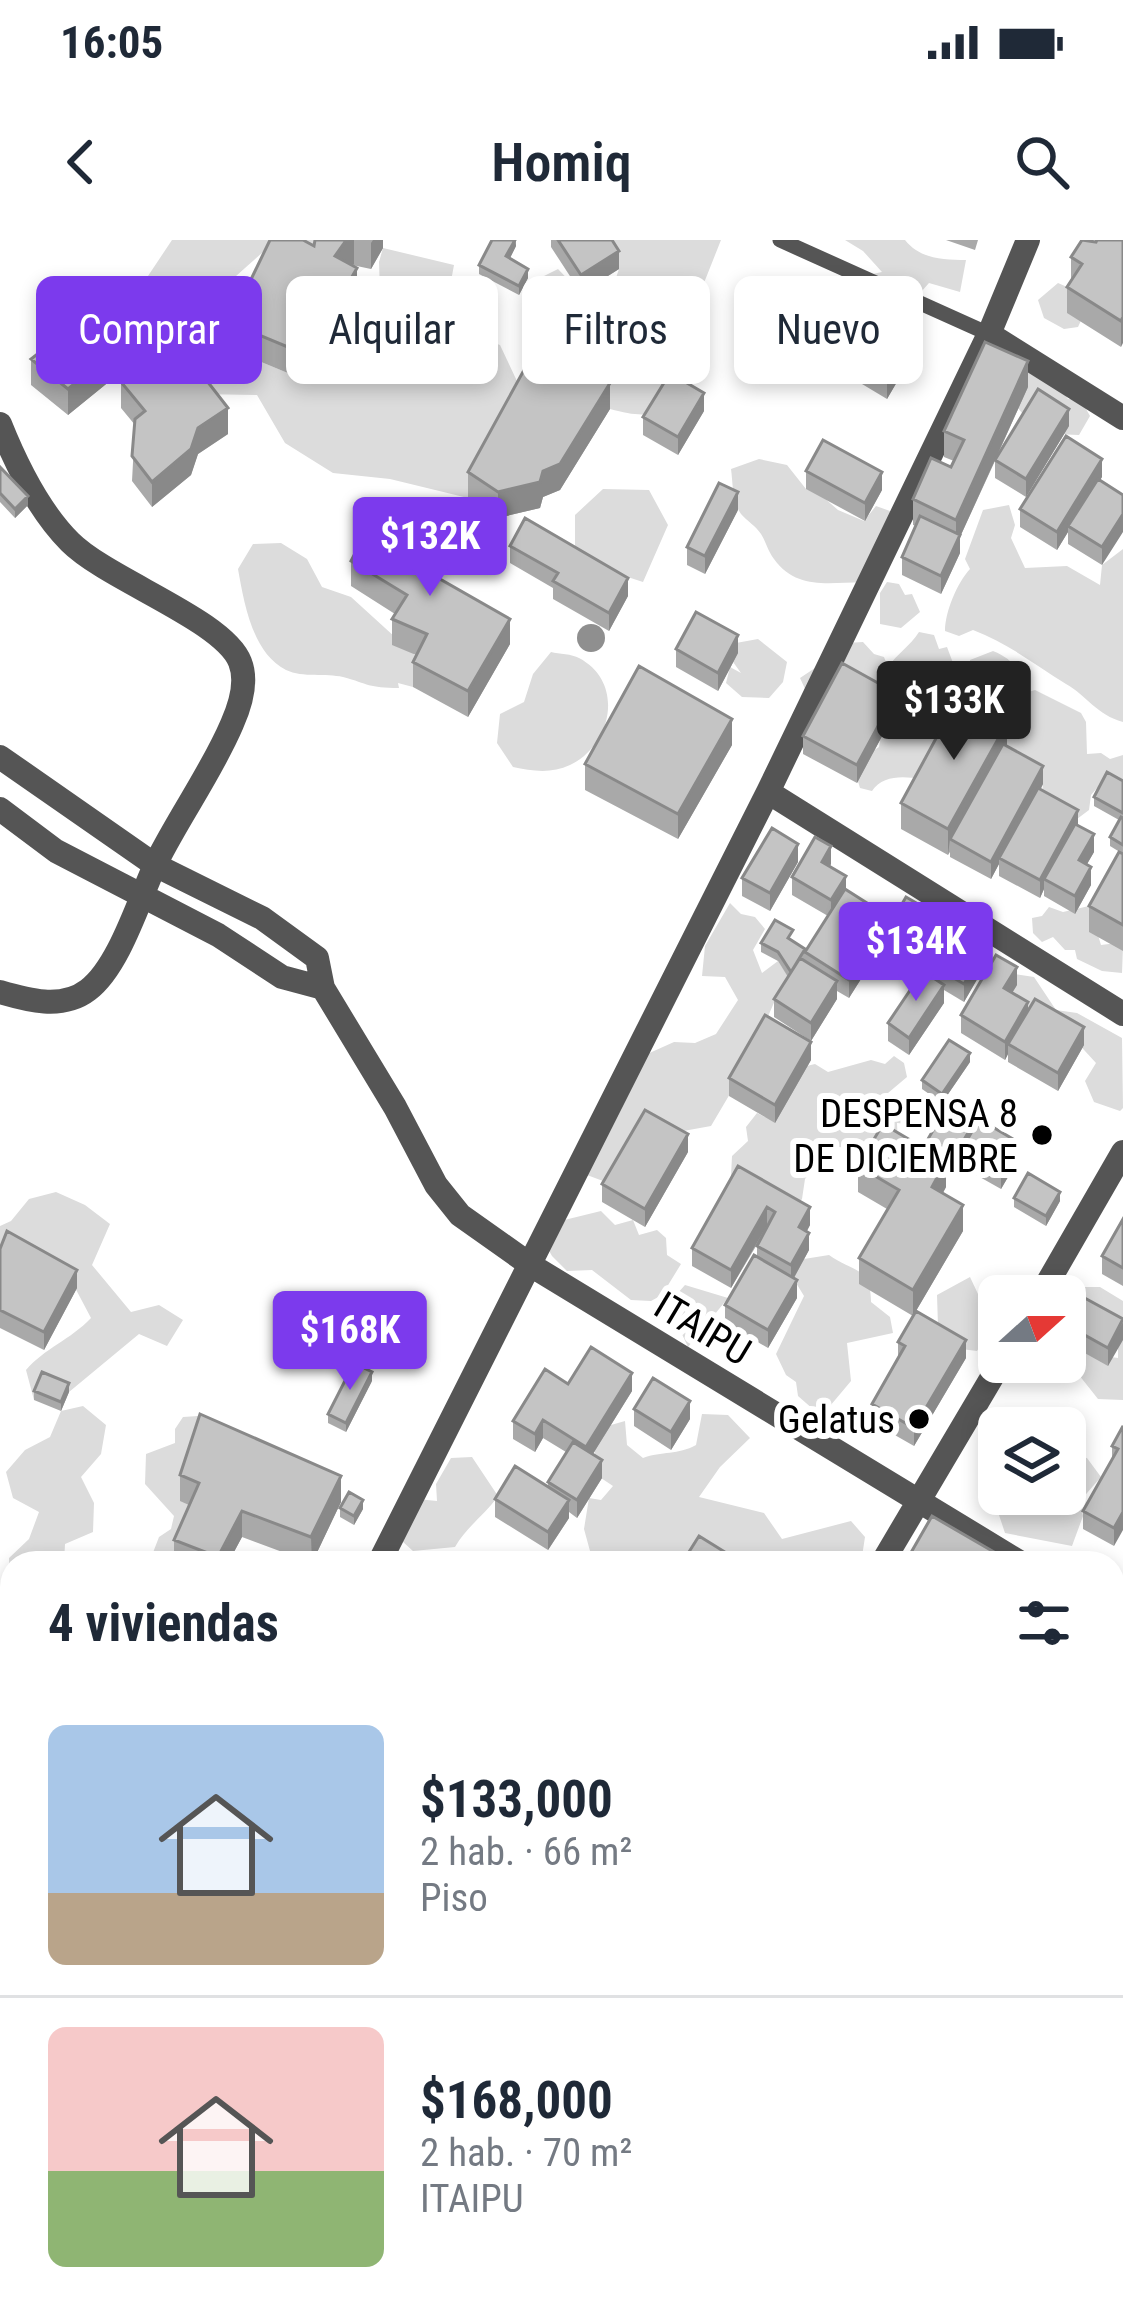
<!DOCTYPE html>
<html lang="es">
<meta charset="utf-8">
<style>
:root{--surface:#fff;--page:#f6f6f7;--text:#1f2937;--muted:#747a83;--line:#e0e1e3;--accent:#7c3aed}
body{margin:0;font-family:"Roboto Condensed",sans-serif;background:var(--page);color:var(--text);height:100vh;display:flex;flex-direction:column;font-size:45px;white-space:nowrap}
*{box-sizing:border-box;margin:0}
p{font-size:39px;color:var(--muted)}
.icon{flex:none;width:66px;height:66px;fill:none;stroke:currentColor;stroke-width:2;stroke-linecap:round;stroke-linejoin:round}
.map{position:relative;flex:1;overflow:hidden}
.details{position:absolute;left:0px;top:1311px;width:1125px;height:771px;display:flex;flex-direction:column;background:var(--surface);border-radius:36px 36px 0 0;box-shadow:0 6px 18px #0003}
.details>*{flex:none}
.banner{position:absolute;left:36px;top:36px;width:1053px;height:108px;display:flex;gap:24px}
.needle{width:78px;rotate:69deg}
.fabs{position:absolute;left:978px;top:1035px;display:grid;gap:24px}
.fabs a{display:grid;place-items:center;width:108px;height:108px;border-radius:18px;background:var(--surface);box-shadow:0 6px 18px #0003;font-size:60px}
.price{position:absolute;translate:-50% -102px;padding:0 27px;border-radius:12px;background:var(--accent);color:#fff;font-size:39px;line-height:78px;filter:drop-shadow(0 3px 6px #0008)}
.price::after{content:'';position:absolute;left:50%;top:72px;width:36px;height:27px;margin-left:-18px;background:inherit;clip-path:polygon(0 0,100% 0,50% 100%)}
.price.on{background:#222;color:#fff}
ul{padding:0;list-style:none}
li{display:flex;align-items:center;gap:36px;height:300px;padding:0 48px}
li+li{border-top:3px solid var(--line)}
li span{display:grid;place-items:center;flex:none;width:336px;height:240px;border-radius:18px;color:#555}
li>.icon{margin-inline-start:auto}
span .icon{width:144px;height:144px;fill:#fffc;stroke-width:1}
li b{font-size:51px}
h2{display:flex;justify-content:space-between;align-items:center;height:144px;padding:0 48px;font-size:51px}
.pill{padding:0 42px;border-radius:18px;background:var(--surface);box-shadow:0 6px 18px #0003;font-size:42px;line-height:108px}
.pill.on{background:var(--accent);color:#fff}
.status{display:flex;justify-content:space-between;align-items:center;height:84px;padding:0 60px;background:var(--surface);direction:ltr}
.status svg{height:33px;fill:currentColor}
header{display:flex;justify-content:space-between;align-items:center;height:156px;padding:0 48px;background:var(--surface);font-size:54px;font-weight:600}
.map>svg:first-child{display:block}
.green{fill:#dcdcdc}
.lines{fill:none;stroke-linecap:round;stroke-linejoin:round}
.service{stroke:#555;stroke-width:15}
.minor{stroke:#555;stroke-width:24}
.tree{fill:#8f8f8f}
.wall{fill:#a9a9a9}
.shaded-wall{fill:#898989}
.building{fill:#c4c4c4;stroke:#898989;stroke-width:3}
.poi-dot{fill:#000;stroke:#fff;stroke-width:4.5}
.labels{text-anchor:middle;stroke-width:12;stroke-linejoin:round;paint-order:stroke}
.poi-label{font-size:39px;fill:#000;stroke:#fff;text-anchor:end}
.street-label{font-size:39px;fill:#000;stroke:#fff}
</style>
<div class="status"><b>16:05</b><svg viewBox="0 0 49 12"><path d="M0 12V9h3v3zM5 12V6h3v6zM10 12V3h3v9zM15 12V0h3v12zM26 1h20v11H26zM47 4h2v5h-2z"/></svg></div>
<header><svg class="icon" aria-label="back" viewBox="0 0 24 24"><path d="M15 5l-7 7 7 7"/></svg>Homiq<svg class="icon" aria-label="search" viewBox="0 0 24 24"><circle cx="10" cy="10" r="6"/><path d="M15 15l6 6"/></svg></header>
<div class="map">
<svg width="1123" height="2081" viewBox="0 0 1123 2081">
<rect width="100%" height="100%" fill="#fff"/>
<!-- green -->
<path class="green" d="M172,0H328L321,9L263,12L218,52L230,109L307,141L341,120L381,80L379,22L383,8L454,25L443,84L500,105L524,156L501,211L468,258L390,239L333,233L285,203L257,155L197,154L168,125L140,48Z
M607,0H721L698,58L679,82L680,112L689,142C663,176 651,180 610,169L565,98L536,97L529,69L534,41L558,29L581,53L610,55L619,29L609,14Z
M845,0H905C920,19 943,20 966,20L960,52L929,43L891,86L863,96L846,67L854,38L882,32L863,11Z
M1058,43L1074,50L1085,72L1078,87L1064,89L1044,78L1038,60Z
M994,112L1044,125L1068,159L1080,158L1090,176L1079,195C1020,195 1010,159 994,112Z
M759,219L787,225L806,249L815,250L838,270L864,281L876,266L904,276L877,343C838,339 800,355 774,319C768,311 766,302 761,294C756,286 747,281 741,274C732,262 733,243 731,229Z
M603,249L649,250L668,285L643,342L600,328L575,307V275Z
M1009,265L1015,285L1011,298L1025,328L1067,326L1100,345L1102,325L1123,309V482C1097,475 1087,456 1066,444C1035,425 1008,403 973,390L959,396L945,391C945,372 957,343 970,329L965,319L983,270Z
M281,303L307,319L322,347L351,357L418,418L413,447L398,443L399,448C368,448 369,444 343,437C326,433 303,438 286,430C252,413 244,362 238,329L253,304Z
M887,342L899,344L905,355L912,354L920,372L901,388L880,384V353Z
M919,392L934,395L939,409L947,407L953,423L941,452L917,474L919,484L934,490L940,505L920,539C904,536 882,535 872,551L860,548L856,535L864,517L879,507L889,443L879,457L806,451L800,438L818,426L831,404L863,402L874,414L884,417L888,427C898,413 910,406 919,392Z
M758,399L787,422L783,442L769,458L742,457L726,443L730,427L741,433L728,415L736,403Z
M993,411C1017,421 1018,430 1018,455L1035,450L1081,473L1086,482L1087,514L1101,513L1110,519L1123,515V541L1104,540L1091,555L1089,570L1077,579L1040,572L1043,544L1029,543L969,470L970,420Z
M551,412C559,414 572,414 579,418C626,443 611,506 570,525C551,534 532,531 513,527L497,503L500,474L524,462L533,434Z
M730,663L741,674L755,677L765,689L753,710L762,733L778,721L792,742L776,758L747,825L711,886L628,901L618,935L603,941L571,929L625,824L674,802L695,803L716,794L738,760L725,737L702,736L705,706Z
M1089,666L1101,705L1117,703L1123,707L1122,733L1102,731L1077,719L1075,710H1065L1053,697L1042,702L1033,693L1032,678L1042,676L1049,667L1063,672Z
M1015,734L1034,737L1056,770L1077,773L1122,798L1123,868L1120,871L1094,862L1085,841L1096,823L1074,799L1012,791L1000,747Z
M894,816L904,823L907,837L888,853L909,859L916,854L924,857L921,870L908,884L897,883L898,907L873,927L847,908L831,906L805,939L802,959L794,969L751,951L731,936L732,916L748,901L746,887L757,873L765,877L794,829L815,824L828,832L871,820L885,824Z
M56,952L85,965L110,984L92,1025L131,1072L159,1065L183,1080L167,1106L139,1094L69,1152L34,1160L26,1130C45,1108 70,1100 91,1078L72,1042L0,1032V986L11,981L29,959Z
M601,971L615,985L633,980L639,995L657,990L666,998L667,1015L681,1024L662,1055L651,1061L631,1060L592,1030L567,1031L552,1016L540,995L548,984Z
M829,1015C852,1032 871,1026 871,1062L890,1077L893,1093L847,1103L851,1141L830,1166L814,1170L798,1156L796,1142L786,1135L776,1114L804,1056L790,1033L804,1019Z
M970,1037L978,1054L995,1061L996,1081L977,1111L961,1109L938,1086L937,1055Z
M685,1045L728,1058L688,1107L668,1064Z
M1083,1047H1100L1123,1061V1160L1098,1159L1079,1135L1066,1138L1052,1122H1065V1103L1084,1113L1118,1118V1087L1081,1066Z
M83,1166L106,1185L101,1214L81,1237L94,1263L93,1292L65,1304L64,1323H12L10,1349L9,1318L29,1299L39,1272L13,1258L6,1232L25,1210L50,1197L61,1171Z
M702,1174L728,1175L750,1198L720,1227L699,1257L764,1273L782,1299L851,1281L865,1297L861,1323H734L709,1302L684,1323H564L569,1317L593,1322L584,1289L589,1258L601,1260L613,1246L601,1238L591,1198L611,1185L625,1181L627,1205L643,1218C662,1211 678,1215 696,1205Z
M198,1176L210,1189L199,1269L174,1323H149L159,1297L171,1289L174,1276L145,1244L146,1214L175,1203V1189L183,1177Z
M1065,1215L1087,1218L1101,1237L1080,1261L1083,1276L1072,1306L1005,1293L993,1257L999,1253L1065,1254Z
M472,1217L498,1256C485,1275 467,1286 455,1307L413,1311L392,1292L417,1259L437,1261L436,1244L451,1218Z
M0,1589L12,1595V1736L0,1729Z
M0,1757L12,1765V1866L0,1872Z
M1113,1976L1123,1979V1995L1119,1999L1123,2008V2062L1118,2064L1117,2081H1062L1070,2070H1113Z"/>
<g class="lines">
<!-- service -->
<path class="service" d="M780,0L989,94"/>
<!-- minor -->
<path class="minor" d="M989,94L1123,178
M0,184C16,224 39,271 70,302C108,340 224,380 240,422C248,442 240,466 232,484C212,531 180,575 157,621C140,656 120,726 88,750C62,770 27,760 0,752
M0,517L155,625L262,678L317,718L323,748L395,867L436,945L460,975L532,1026L1021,1323
M768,552L1123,774
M0,569L56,611L218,695L282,737L323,748
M1040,1056L1123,912
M379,1323L768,552L989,94L1028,0
M882,1323L1001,1122
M1113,1379L1123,1385
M0,1580L12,1586
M0,1754L12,1762
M1113,1959L1123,1965
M0,2046L12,2027
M312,2070L330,2081
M422,2081L429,2070"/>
</g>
<!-- trees -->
<circle class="tree" cx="591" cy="398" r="14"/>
<!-- wall -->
<path class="wall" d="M315,0H383V8L371,29L352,25L357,54L307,141L230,109V83L314,6Z
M516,0V6L510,18L528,38L519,55L479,34V25Z
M551,0H612L619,29L581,53L551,7Z
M946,0H978L975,10Z
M1123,0L1121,107L1067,73V47L1071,40V17L1096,2Z
M45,50L120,73L116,136L68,175L31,145V119L50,105L45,76Z
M561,86L610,169L560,250L543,257L540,268L498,278L468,258V232L539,125V104L561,98Z
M842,114L908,123L887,159L842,132Z
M188,134L228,194L198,214L191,235L152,267L132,241L135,185L121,168V142Z
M1028,147L997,216L1069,186L1026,257L995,238V221L960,297V313L941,354L902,335V317L916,286L913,285V259L951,227L954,221L944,217V191Z
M704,171L678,215L643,195V177Z
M0,227L28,265L15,278L0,262Z
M806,231L882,250L865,281L806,249Z
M1102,237L1100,240L1123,255L1102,325L1068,304V292L1057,310L1020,287V269Z
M738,270L705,334L687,325V307Z
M510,306L628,356L609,391L553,359V348L510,323Z
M441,320L434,336L510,404L468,477L413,447V422L416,415L392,405V379L395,374L351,346V321Z
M676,409L738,413L718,451L676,427Z
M981,448L972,463L1007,507L1043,544L1041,549L1078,586L1094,612L1087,624L1091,645L1075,674L1044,656V649L1040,658L999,636V624L991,639L950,617V612L948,615L901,589V563L952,470L940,464V454Z
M896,470L857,543L803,514V496Z
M732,505L678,599L585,550V524Z
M1123,541V614L1110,606V597L1119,580L1094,566V557Z
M1123,614V711L1089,692V666Z
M798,622L770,671L742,656V638Z
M831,624L830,627L846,649L889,686L987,722L964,762L944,750V763L909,815L888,801V783L920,736L883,715V704L849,758L837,751V759L811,801L774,777V759L788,737L778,721L761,712V703L792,701L805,712L828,676L792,655V637Z
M1017,745L1012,753L1028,770L1084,805L1058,851L1008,822V814L1005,820L961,793V775Z
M811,820L775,883L729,856V838Z
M970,822L942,863L922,849V840Z
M972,891L1018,920L1001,949L962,927V913L955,924L928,908V899Z
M688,912L645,987L602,962V944Z
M738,926L810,985L807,991L809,1010L794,1038L797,1058L768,1108L725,1083V1065L757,1017V1006L768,986L731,1048L692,1026V1008Z
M858,926L946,947L943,953L963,991L916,1071L966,1118L914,1206L872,1182V1164L898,1118V1102L913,1076L859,1044V1018L887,969L858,952Z
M1014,958L1060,961L1046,986L1014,967Z
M1123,979V1046L1102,1034V1016Z
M0,1009L77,1048L44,1110L0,1088Z
M1065,1059L1123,1079L1108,1126L1065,1102Z
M372,1141L346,1192L328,1183V1174Z
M568,1144L632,1151L593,1214L602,1238L577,1278L569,1272V1278L548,1310L495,1277V1259L548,1247V1242L566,1212L543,1198L535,1212L513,1199V1181Z
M34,1151L69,1152L61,1171L34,1160Z
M634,1169L690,1179L671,1210L634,1186Z
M1123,1186L1114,1306L1083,1289V1271L1112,1218V1206Z
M180,1235L341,1262L312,1323L242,1297L228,1323H174V1300L189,1265L180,1261Z
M340,1268L363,1269L354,1285L340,1277Z
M1123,1772V1910L1113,1904V1789Z
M12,1863V1903L2,1896V1879Z
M53,2070H80L74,2081Z
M484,2070H582L576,2081H555L549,2078V2081Z
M994,2070H1053L1047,2081H1033L1021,2075L1018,2081H994Z"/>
<!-- shaded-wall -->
<path class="shaded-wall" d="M349,0H354V24L345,28L335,16L345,2Z
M373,0H383V8L371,29V3Z
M515,0L516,6L506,26V16Z
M619,11V29L581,53V35Z
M357,28V54L307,141V115Z
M528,29V38L519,55V46Z
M120,48L116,136L68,175V149Z
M1123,77V103L1121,107V81Z
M908,105V123L887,159V141Z
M1028,121V147L960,297V313L941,354V336L956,303V280Z
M610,143V169L560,250L543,257L540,268L498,278V252L543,231Z
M704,153V171L678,215V197Z
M228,168V194L198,214L191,235L152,267V242L198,188Z
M1069,169V186L1026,257V239Z
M1102,219V237L1071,288L1068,286V292L1057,310V292Z
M882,232V250L865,281V263Z
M738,252V270L705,334V316Z
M28,256V265L15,278V269Z
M1123,274V292L1102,325V307Z
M441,295V320L426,357V331Z
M628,338V356L609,391V373Z
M510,379V404L468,477V451Z
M738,395V413L718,451V433Z
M981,439V448L965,477V468Z
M896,453V470L857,543V525Z
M732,479V505L678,599V574Z
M1007,483V509L950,599L948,615V589Z
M1043,526V544L1002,619L999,618V624L991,639V622Z
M1078,570V588L1044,639V649L1040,658V640Z
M1094,594V612L1079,638V620Z
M798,604V622L770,671V653Z
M831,606V624L822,640V622Z
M1091,627V645L1075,674V656Z
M846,636V654L831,678V660Z
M889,677V694L883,697V704L849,758V740Z
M987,704V722L964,762V744Z
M1017,727V745L1004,766V748Z
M837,741V759L811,801V783Z
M944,745V763L909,815V798Z
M1028,762V780L1008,804V814L1005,820V802Z
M1084,787V805L1058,851V833Z
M811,802V820L775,883V865Z
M970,813V822L942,863V854Z
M972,886V895L962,909V913L955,924V915Z
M688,894V912L645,987V969Z
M1018,902V920L1001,949V931Z
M946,921V947L932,972V947Z
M1060,952V961L1046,986V976Z
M963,965V991L913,1076V1050Z
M767,967V985L731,1048V1030Z
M810,967V985L799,1005V987Z
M809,993V1010L791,1043V1025Z
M77,1030V1048L44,1110V1092Z
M797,1040V1058L768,1108V1090Z
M1123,1082V1100L1108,1126V1108Z
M966,1100V1118L914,1206V1188Z
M372,1132V1141L346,1192V1183Z
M632,1133V1151L586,1225V1207Z
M69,1143V1152L61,1171V1162Z
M690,1161V1179L671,1210V1192Z
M543,1180V1198L535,1212V1194Z
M602,1220V1238L577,1278V1260Z
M341,1236V1262L312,1323L311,1297Z
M363,1260V1269L354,1285V1276Z
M569,1260V1278L548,1310V1292Z
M242,1271V1297L228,1323H218V1317Z
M1123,1272V1290L1114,1306V1288Z
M572,2070H582L576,2081H571Z
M824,2070H831L828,2081H818Z
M1014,2070H1021L1018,2081H1011Z
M1044,2070H1053L1047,2081H1044Z"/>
<!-- building -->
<path class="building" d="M270,0H303L314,6L315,0H349L345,2L335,16L357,28L307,115L230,83Z
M492,0H515L506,16L528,29L519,46L479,25Z
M558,0H612L619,11L581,35Z
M1082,0L1096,2L1097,0H1123V77L1121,81L1067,47L1082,24L1071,17Z
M120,48L116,110L68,149L31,119L53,102L45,50Z
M586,79L610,143L560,224L543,231L540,242L498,252L468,232L524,130L547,123L539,104L565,97L561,86Z
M863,79L908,105L887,141L842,114Z
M168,99L188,134L197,128L228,168L198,188L191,209L152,242L132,216L135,179L145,171L121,142Z
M985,102L1028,121L956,280L913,259L931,218L951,227L964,200L944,191Z
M670,133L704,153L678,197L643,177Z
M1038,149L1069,169L1026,239L995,220Z
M1066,196L1102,219L1057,292L1020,269Z
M823,200L882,232L865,263L806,231Z
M0,227L28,256L15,269L0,253Z
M1098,239L1123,255V274L1102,307L1068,286Z
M719,243L738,252L705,316L687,307Z
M381,264L441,295L426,331L510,379L468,451L413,422L427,394L392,379L407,355L351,321Z
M920,276L960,295L941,336L902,317Z
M525,278L628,338L609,373L553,341L558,333L510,306Z
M696,372L738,395L718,433L676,409Z
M842,423L896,453L857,525L803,496Z
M639,426L732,479L678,574L585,524Z
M956,426L981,439L968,461L959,456L956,463L940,454Z
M959,456L1007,483L948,589L901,563Z
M1003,504L1043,526L991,622L950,599Z
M1107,532L1123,541V573L1094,557Z
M1038,548L1078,570L1040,640L999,618Z
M1121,577L1123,578V605L1110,597Z
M1075,584L1094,594L1079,620L1091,627L1075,656L1044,639Z
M772,588L798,604L770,653L742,638Z
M815,597L831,606L822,622L846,636L831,660L792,637Z
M1119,612L1123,614V685L1089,666Z
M845,649L889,677L849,740L805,712Z
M906,657L987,704L964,744L883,697Z
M775,680L793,690L788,698L805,709L791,732L778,712L761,703Z
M996,715L1017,727L1004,748L1028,762L1005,802L961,775Z
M800,718L837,741L811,783L774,759Z
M923,731L944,745L909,798L888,783Z
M1035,759L1084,787L1058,833L1008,804Z
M765,775L811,802L775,865L729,838Z
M949,800L970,813L942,854L922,840Z
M645,870L688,894L645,969L602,944Z
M945,870L972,886L955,915L928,899Z
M979,879L1018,902L1001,931L962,909Z
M883,884L946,921L932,947L963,965L913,1050L859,1018L899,950L858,926Z
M738,926L810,967L799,987L809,993L791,1025L757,1006L775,972L767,967L731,1030L692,1008Z
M1028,933L1060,952L1046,976L1014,958Z
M1123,979V1028L1102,1016Z
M7,991L77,1030L44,1092L0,1070V1009Z
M754,1015L797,1040L768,1090L725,1065Z
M1070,1050L1123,1079L1108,1108L1065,1084V1059Z
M916,1071L966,1100L914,1188L872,1164L905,1106L898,1102Z
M591,1107L632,1133L586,1207L543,1180L535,1194L513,1181L545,1129L568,1144Z
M354,1123L372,1132L346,1183L328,1174Z
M42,1132L69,1143L61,1162L34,1151Z
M653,1138L690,1161L671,1192L634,1169Z
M200,1174L341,1236L311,1297L242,1271L218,1317L174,1300L199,1243L180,1235Z
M1123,1186V1272L1114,1288L1083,1271L1118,1209L1112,1206Z
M573,1202L602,1220L577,1260L548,1242Z
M515,1226L569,1260L548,1292L495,1259Z
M349,1252L363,1260L354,1276L340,1268Z
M932,1276L1013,1323H905Z
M699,1296L728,1314L723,1323H682Z
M1123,1772V1803L1113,1797V1789Z
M1113,1801L1123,1807V1863L1113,1857Z
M1113,1862L1123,1868V1892L1113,1886Z
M12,1863V1885L2,1879Z
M249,2070H278L297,2081H242Z
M484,2070H549L543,2081H480L478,2080Z
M774,2070H824L818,2081H768Z
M644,2071L662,2081H638Z
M902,2071L919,2081H896Z"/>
<!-- markers -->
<g class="poi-dot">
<circle cx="1042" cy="895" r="12"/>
<circle cx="919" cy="1179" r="12"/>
</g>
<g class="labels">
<!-- poi labels -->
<g class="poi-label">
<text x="1018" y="887">DESPENSA 8<tspan x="1018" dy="45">DE DICIEMBRE</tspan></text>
<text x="895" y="1193">Gelatus</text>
</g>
<!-- street labels -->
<g class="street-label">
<text transform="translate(703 1088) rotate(31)" y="14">ITAIPU</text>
</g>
</g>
</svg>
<div class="fabs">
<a><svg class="needle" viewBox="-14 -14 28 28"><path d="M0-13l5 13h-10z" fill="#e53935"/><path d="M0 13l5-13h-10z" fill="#747a83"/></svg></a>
<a><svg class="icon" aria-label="layers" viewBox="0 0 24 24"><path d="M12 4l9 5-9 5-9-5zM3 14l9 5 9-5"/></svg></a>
</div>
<b class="price" style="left:430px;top:359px">$132K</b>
<b class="price on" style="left:954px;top:523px">$133K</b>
<b class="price" style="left:916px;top:764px">$134K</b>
<b class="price" style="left:350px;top:1153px">$168K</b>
<div class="banner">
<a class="pill on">Comprar</a>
<a class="pill">Alquilar</a>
<a class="pill">Filtros</a>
<a class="pill">Nuevo</a>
</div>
<section class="details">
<h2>4 viviendas<svg class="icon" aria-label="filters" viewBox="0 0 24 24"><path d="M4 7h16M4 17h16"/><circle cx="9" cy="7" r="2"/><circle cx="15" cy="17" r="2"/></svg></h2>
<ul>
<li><span style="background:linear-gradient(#a9c7e8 70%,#b9a48a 0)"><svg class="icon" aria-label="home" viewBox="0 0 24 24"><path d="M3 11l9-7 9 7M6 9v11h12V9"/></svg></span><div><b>$133,000</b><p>2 hab. · 66 m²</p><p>Piso</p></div></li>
<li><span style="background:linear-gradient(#f6c9c9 60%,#8fb573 0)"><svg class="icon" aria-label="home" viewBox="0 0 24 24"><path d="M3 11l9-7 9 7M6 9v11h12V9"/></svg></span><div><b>$168,000</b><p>2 hab. · 70 m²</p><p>ITAIPU</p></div></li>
</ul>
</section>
</div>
